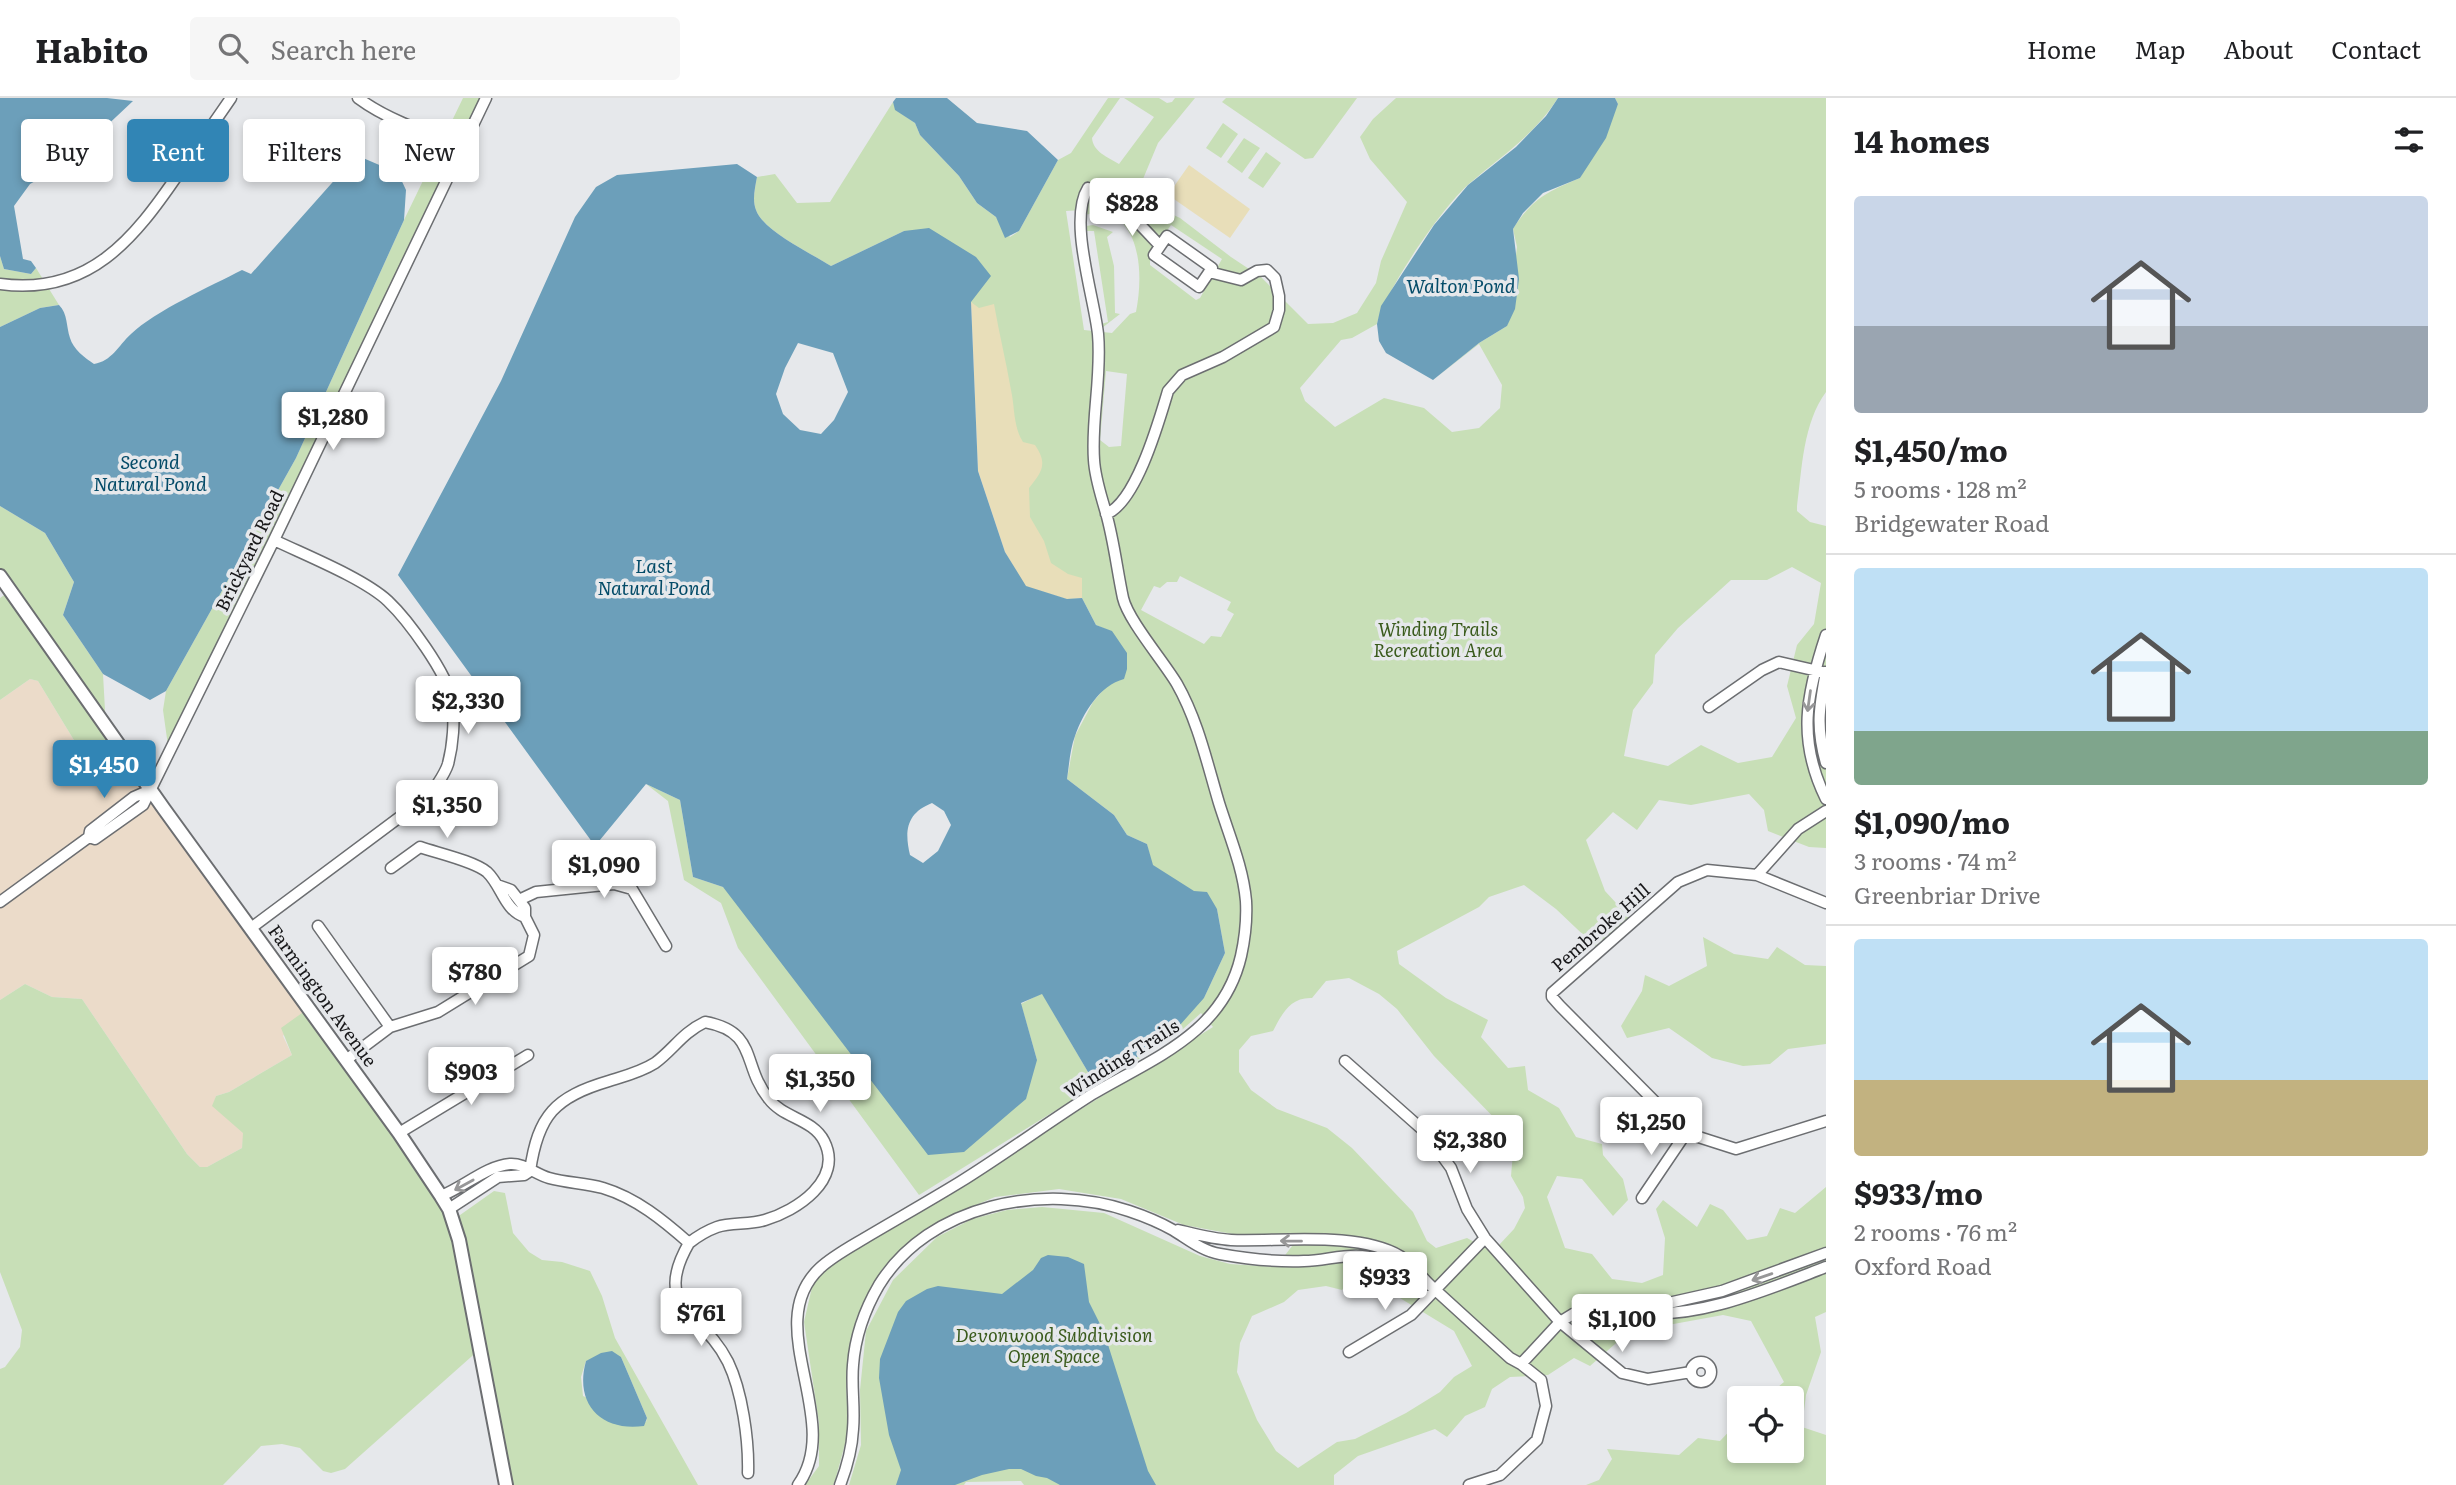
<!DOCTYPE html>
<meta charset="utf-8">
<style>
:root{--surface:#fff;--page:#f6f6f6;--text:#202124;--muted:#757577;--line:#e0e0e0;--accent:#3185b5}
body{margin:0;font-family:Literata,serif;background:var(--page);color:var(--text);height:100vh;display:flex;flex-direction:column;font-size:26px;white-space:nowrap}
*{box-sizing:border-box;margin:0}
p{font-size:23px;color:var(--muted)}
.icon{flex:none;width:38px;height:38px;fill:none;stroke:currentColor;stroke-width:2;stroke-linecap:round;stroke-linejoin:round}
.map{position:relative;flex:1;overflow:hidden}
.sheet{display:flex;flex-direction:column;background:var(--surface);width:630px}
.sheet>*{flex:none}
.top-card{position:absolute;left:21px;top:21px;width:665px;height:63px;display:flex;gap:14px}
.controls{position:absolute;left:1727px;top:1288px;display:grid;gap:14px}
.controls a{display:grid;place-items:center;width:77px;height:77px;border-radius:7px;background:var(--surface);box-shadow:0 4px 10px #0003;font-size:35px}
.price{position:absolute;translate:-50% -60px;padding:0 16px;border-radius:7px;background:#fff;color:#222;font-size:23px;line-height:46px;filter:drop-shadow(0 2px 4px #0008)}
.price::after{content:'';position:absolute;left:50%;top:42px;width:21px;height:16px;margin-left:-10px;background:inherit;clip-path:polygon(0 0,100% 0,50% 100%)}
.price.current{background:var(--accent);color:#fff}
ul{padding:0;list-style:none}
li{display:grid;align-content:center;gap:14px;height:371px;padding:0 28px}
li+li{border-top:2px solid var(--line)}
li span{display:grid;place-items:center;height:217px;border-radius:7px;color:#555}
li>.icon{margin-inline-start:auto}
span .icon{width:126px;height:126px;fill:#fffc;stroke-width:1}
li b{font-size:30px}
h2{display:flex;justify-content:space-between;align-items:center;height:84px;padding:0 28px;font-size:30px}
.tag{padding:0 24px;border-radius:7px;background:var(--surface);box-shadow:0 4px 10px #0003;font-size:24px;line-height:63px}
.tag.current{background:var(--accent);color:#fff}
header{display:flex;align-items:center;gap:42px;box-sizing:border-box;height:98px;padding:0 35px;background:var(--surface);border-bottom:2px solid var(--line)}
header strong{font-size:33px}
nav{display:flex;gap:38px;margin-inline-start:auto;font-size:24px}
.search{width:490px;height:63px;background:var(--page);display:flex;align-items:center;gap:18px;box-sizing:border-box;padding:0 24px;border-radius:7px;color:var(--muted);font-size:26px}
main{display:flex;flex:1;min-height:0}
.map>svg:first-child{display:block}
.commercial{fill:#ebdbc9}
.green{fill:#c8dfb7;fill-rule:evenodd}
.sand{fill:#e8deb9}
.water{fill:#6c9fba;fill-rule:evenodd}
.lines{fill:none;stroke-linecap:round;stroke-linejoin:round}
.minor-casing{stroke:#6c6e71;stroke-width:13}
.major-casing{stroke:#6c6e71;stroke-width:16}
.minor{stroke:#fff;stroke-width:10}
.major{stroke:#fff;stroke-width:12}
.oneway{stroke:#979798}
.labels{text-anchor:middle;stroke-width:7;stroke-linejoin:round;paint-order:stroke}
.street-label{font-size:18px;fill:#18181a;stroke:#e6e8eb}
.park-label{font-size:18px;font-style:italic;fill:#3a5b1c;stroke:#e6e8eb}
.water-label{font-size:19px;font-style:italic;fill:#044b68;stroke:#e6e8eb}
</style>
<header>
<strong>Habito</strong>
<div class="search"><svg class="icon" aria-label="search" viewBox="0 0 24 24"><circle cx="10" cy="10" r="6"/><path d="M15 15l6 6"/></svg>Search here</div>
<nav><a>Home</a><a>Map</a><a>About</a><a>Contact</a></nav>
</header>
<main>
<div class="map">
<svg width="1826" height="1387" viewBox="0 0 1826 1387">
<rect width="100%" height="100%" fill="#e6e8eb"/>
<!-- commercial -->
<path class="commercial" d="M30,581L38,583L97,680L134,670L309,910L283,938L292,957L229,994L216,998L213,1008L244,1035L243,1042L242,1050L207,1069H200L187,1056L82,901L52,899L25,886L0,902V602Z"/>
<!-- green -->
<path class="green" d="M463,0H486L169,655L163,612L166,593L296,360L404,122Z
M1108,0H1120L1092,40C1093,54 1108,59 1119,66L1154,19L1124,0H1159L1167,5L1172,4L1175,0H1195L1158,45L1143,81L1131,97L1180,120L1231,159L1261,179L1308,226L1333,225L1357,215L1376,185L1381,163L1407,104L1370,61L1360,39L1373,21L1396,0H1558C1533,38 1504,56 1470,85C1442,109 1386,191 1377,226L1352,240L1341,242L1300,290L1305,303L1335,329L1384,300L1424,310L1452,334L1479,330L1500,310L1502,287L1479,246L1433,282L1479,245L1507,228L1517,149L1513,131C1533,100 1547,94 1580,80L1618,6L1615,0H1826V294C1803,325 1802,371 1797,408V413L1810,424L1826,428V750L1809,749L1768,733L1764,712L1749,696L1691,707L1659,702L1637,732L1613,714L1586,742L1605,793L1630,820L1595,848L1556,811L1524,787L1489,799L1479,809L1397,853L1399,866L1446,900L1488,922L1481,939L1508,970L1525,968L1528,992L1559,1010L1576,1039L1602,1046L1603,1057L1623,1081L1628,1102L1613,1118L1582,1081L1557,1078L1547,1099L1565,1150L1592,1156L1612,1181L1642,1185L1663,1177L1665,1140L1656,1111L1663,1102L1697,1129L1710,1106L1723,1112L1747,1142L1767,1138L1780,1110L1795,1115L1826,1089V1214L1815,1219L1821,1254L1806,1297L1802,1329L1826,1337V1387H1586L1599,1382L1612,1361L1607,1351L1679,1357L1698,1340L1720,1343L1739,1323L1740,1353H1792V1300H1765L1784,1284L1751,1223L1723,1217L1657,1229L1623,1239L1590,1268L1574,1260L1548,1277L1510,1279L1492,1291L1485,1309L1465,1318L1447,1339L1435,1331L1358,1358L1334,1377V1387H1024L1021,1383L966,1384L964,1387H849L861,1347L860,1292L866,1233L893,1182L937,1139L972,1121L1007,1112L1042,1109L1104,1115L1200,1158L1230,1166L1276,1169L1299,1139L1238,1137L1184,1127L1121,1101L1059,1091L995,1099L957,1115L911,1142L883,1170L856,1221L846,1279L848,1335L835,1383L833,1387H805L819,1368V1325L804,1224L813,1185L822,1172L1213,929L1201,915L1174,939L919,1097L738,850L721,805L684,782L668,703L646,686L680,702L693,779L723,789L1037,962L1021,906L1042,895L1088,974L1204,900L1225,855L1217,811L1152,767L1147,746L1127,737L1114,717L1067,681L1075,638L1093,604L1110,584L1112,534L1096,527L1082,500L1067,501L1025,488L971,204L904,133L831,168C812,156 763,133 756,112C752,102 755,90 757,79L775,76L797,105L830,104L893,4L896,12L915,25L920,37L959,78L977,105L996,119L1010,139L1019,133L1058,62L1071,55ZM1091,111C1141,114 1144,174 1136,214L1130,216L1112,235L1084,232L1066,113L1082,112L1083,117L1090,116ZM1171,127L1222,161L1200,200L1196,202L1150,167V157ZM1106,273L1127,276L1121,348L1109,349L1100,342ZM1792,469L1821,485L1814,526L1797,547L1787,588L1796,620L1772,659L1738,665L1701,647L1668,668L1624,658L1633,612L1653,585L1655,557L1678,530L1731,482H1767ZM1180,478L1231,504L1227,512L1234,516L1221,539L1211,538L1204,546L1141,512L1154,488L1160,490L1167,484H1177ZM1349,880L1379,896L1397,911L1434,958L1506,1032L1513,1055L1511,1078L1523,1099L1525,1110L1514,1131L1499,1147L1487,1151L1467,1140L1436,1150L1427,1143L1413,1114L1352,1050L1327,1030L1277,1011L1251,992L1239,974V952L1251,938L1273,933C1282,916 1290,899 1312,900L1326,883ZM1372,1183L1454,1233L1472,1268L1454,1279L1440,1294L1406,1315L1355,1341L1337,1344L1298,1370L1276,1353L1257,1322L1237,1274L1240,1245L1252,1218L1284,1204L1298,1192L1326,1188L1342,1192L1348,1184Z
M1226,0H1357L1313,60L1305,61L1222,4Z
M1223,25L1238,36L1221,60L1206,50Z
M1244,40L1260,50L1242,75L1227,64Z
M1266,54L1281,65L1263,90L1248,80Z
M1093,127L1113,134L1107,139L1114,168L1115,215L1120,216L1102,230L1101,226L1108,224L1094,133H1087L1086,128Z
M0,158L4,171L31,176L36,170L59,207L40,210L0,229Z
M0,408L45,435L74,484L63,517L103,576L106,630L134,670C121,678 112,688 97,680L38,583L30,581L0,602V500L10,493L0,478Z
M1703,839L1734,856L1768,861L1777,849L1805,867L1826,868V946L1788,951L1770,966L1743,968L1712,960L1669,930L1627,940L1621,928L1642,893L1645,877L1669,888L1707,868Z
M25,886L52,899L82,901L187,1056L200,1069H207L242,1050L243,1035L212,1008L216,998L229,994L292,957L281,930L309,910L453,1122L494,1093L505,1095L513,1135L529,1154L542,1162L562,1164L590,1173L602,1198L615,1240L698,1387H506L480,1251L345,1371L331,1375L323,1373L300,1350L282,1346L261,1348L223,1387H0V1271L5,1269L20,1249L22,1232L0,1174V902ZM621,1259L647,1320L646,1324L583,1298L581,1279L586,1263Z"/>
<!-- sand -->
<path class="sand" d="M1189,67L1250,111L1230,140L1168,97Z
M971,204L979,210L994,206C999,235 1006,263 1011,292C1015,310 1013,328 1023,344L1035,347C1048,366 1042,374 1029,390L1030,419L1044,443L1051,465L1068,476L1082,480V500L1067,501L1025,488L1005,454L978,373Z"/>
<!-- water -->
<path class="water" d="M0,0H107L133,3L67,65L30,86L14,108L23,161L31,163L36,170L31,176L4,171L0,158Z
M896,0H947L977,25L1027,33L1058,62L1019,133L1005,140L996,119L977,105L959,78L920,37L915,25L895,12L893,4Z
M1558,0H1615L1618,6L1606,40L1580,80L1543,95L1523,115L1513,131L1519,181L1515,211L1507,228L1479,245L1433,282L1386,255L1379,243L1377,226L1381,208L1434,127L1468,87L1516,49L1546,18Z
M363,60L398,75L406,92L404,122L296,360L166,593L150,602L103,576L63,517L74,484L45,435L0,408V229L40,210L59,207C68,216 66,228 70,240C73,251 85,260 94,266C112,263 118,248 131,236C155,213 211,188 242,172L251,176L347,68L353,72L360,68Z
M737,66L757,79C755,90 752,102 756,112C763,133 812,156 831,168L904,133L929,130L976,159L991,178L971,204L978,373L1005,454L1026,488L1067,501L1082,500L1096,527L1112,533L1127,555V571L1124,581C1100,587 1083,615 1075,638C1070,651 1069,668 1067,681L1114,717L1127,737L1147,746L1153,767L1194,793L1207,794L1217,811L1225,855L1204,900L1172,936L1117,972L1088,974L1042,896L1021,905L1037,962L1026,1001L964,1054L928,1057L723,789L693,779L680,702L646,686L595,748L398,477L501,283L575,119L596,89L617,77ZM798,245L833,255L848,294L834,322L821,336L800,332L783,316L776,296L785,270ZM932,705L944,713L951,727L938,753L923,765L910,757C904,732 907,715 932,705Z
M1048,1157L1068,1159L1084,1166L1089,1204L1104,1234L1148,1373L1156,1387H1060L1047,1380L1036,1378L1021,1371H1009L982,1377L955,1387H896L901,1372L889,1337L879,1280L880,1261L898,1214L906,1203L927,1191L938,1188L1002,1196L1033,1172L1041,1160Z
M612,1253L621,1259L647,1320L644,1328C601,1334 574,1306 586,1263L601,1255Z"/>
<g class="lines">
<!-- minor casing -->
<g class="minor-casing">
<path id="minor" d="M358,0C389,23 426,34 463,47
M1167,138L1212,170L1199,189L1154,157Z
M0,186C89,198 134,141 179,75C196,50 214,25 231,0
M1106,416C1136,405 1159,323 1168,293L1182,277L1223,259L1274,229L1279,212V198L1275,180L1267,172L1257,173L1241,182L1209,174
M1826,537C1806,597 1797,642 1826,701
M1826,574C1819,611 1816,629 1826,665
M1709,609L1762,572L1779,564L1826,575
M89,739L95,741L143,707L274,442L486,0
M391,770L420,749C437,755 474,763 487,774C502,788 504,812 525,819
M1757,777L1798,731L1826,713
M519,802L536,794L614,786L632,791L666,848
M0,804L89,739L90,733L134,699L150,692
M1826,805L1757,777L1707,772L1678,784L1552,895V899L1560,908L1686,1035L1736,1051L1826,1023
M318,828L390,929
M251,830L432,695C437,686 445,676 448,666C453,647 455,622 452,602C447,575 408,522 388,503C363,480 305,457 274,442
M346,962L390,929L438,914L529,858L534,837L525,819V810L511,792L497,787
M1345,963L1424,1033L1451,1070L1467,1111L1485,1140L1560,1224L1622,1275L1648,1281L1691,1274
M399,1035L528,957
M441,1098C464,1089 486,1068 510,1066C524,1065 535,1076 549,1080C567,1085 585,1085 603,1090C636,1100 663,1122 689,1145C698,1138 706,1133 717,1129C731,1124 749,1127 765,1122C796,1113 844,1082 824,1043C813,1021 783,1020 769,1001C741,967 759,934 705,924C682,935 674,951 655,965C641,974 625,978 609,983C555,999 538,1017 530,1073
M1642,1100L1686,1035
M449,1111L498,1079L524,1077L530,1073
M1178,1132C1195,1136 1213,1141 1231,1142C1280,1144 1357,1133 1400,1158C1413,1166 1420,1178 1431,1188C1457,1212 1484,1236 1510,1260L1521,1266L1560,1224L1573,1216L1591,1212H1625L1664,1206L1722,1193L1826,1155
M689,1145C651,1211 702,1212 728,1264C742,1293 749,1342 748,1375
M1632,1213C1691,1225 1771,1190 1826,1169
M1349,1254L1411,1217L1485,1140
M1691 1274a10 10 0 1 1 20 0a10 10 0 1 1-20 0Z
M798,1387C845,1322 759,1227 820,1170C833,1158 850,1149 865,1140C897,1121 929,1103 960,1084C1005,1056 1047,1025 1091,997C1153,960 1223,936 1241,858C1245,840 1247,821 1246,803C1243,769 1229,737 1219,705C1207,665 1198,623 1177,586C1164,564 1128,522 1123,500C1117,472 1114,443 1106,415C1101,397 1095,380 1094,362C1091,320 1102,279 1098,236C1094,198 1068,122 1088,90C1119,102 1138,124 1160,148
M840,1387C847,1369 852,1350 853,1331C855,1310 851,1288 853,1267C855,1240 865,1211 879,1187C929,1106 1044,1084 1129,1113C1144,1118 1159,1124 1173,1132C1188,1141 1202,1153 1220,1156C1247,1161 1276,1164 1304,1163C1323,1163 1343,1156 1362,1158C1383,1160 1402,1171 1421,1179
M1469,1387L1500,1377L1537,1342L1546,1308L1541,1282L1521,1266"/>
</g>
<!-- major casing -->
<g class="major-casing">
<path id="major" d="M0,478L164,711L399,1035L441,1098L449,1111L459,1142L506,1387"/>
</g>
<!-- minor -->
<use href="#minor" class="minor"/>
<!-- major -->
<use href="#major" class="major"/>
</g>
<!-- one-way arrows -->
<defs><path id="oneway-shaft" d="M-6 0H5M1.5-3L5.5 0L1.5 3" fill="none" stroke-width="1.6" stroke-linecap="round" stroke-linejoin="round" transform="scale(1.75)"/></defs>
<g class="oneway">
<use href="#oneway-shaft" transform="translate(1809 603) rotate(98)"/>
<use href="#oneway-shaft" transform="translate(464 1087) rotate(151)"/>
<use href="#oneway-shaft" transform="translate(1291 1143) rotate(-179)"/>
<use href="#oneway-shaft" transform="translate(1762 1179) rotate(161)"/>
</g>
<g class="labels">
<!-- street labels -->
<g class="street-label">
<text transform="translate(250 453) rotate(-64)" y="6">Brickyard Road</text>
<text transform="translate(1601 830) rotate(-41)" y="6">Pembroke Hill</text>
<text transform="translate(322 898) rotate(54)" y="6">Farmington Avenue</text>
<text transform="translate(1122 961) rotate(-32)" y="6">Winding Trails</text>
</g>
<!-- park labels -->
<g class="park-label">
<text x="1438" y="538">Winding Trails<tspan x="1438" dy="21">Recreation Area</tspan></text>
<text x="1054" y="1244">Devonwood Subdivision<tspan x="1054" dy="21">Open Space</tspan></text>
</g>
<!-- water labels -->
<g class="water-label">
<text x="1461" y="195">Walton Pond</text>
<text x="150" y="371">Second<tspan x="150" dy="22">Natural Pond</tspan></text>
<text x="654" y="475">Last<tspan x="654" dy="22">Natural Pond</tspan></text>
</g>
</g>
</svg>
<div class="controls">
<a><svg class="icon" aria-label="locate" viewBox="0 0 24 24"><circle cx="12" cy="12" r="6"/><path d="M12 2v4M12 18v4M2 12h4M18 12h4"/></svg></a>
</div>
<b class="price" style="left:1132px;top:140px">$828</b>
<b class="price" style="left:333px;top:354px">$1,280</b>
<b class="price" style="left:468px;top:638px">$2,330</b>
<b class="price current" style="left:104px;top:702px">$1,450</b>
<b class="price" style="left:447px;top:742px">$1,350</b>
<b class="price" style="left:604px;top:802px">$1,090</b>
<b class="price" style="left:475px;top:909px">$780</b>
<b class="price" style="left:471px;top:1009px">$903</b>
<b class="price" style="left:820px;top:1016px">$1,350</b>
<b class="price" style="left:1651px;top:1059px">$1,250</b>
<b class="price" style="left:1470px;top:1077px">$2,380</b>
<b class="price" style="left:1385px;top:1214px">$933</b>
<b class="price" style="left:701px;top:1250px">$761</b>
<b class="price" style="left:1622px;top:1256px">$1,100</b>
<div class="top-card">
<a class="tag">Buy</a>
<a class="tag current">Rent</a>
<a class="tag">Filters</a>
<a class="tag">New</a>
</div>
</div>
<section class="sheet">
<h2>14 homes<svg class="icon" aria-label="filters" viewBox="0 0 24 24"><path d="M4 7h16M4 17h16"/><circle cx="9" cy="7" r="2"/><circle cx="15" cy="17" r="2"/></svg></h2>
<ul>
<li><span style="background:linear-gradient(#c9d6e8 60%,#9aa5b1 0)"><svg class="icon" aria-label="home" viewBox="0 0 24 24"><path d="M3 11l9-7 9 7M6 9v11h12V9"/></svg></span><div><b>$1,450/mo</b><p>5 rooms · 128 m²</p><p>Bridgewater Road</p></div></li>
<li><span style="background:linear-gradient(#bfe0f5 75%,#7fa58c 0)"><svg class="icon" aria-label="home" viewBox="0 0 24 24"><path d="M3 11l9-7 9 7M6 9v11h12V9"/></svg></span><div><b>$1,090/mo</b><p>3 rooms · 74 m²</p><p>Greenbriar Drive</p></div></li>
<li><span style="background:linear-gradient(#bfe0f5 65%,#c2b280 0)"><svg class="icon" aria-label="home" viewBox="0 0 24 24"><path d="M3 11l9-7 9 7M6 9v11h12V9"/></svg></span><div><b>$933/mo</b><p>2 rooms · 76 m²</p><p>Oxford Road</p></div></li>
</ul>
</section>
</main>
